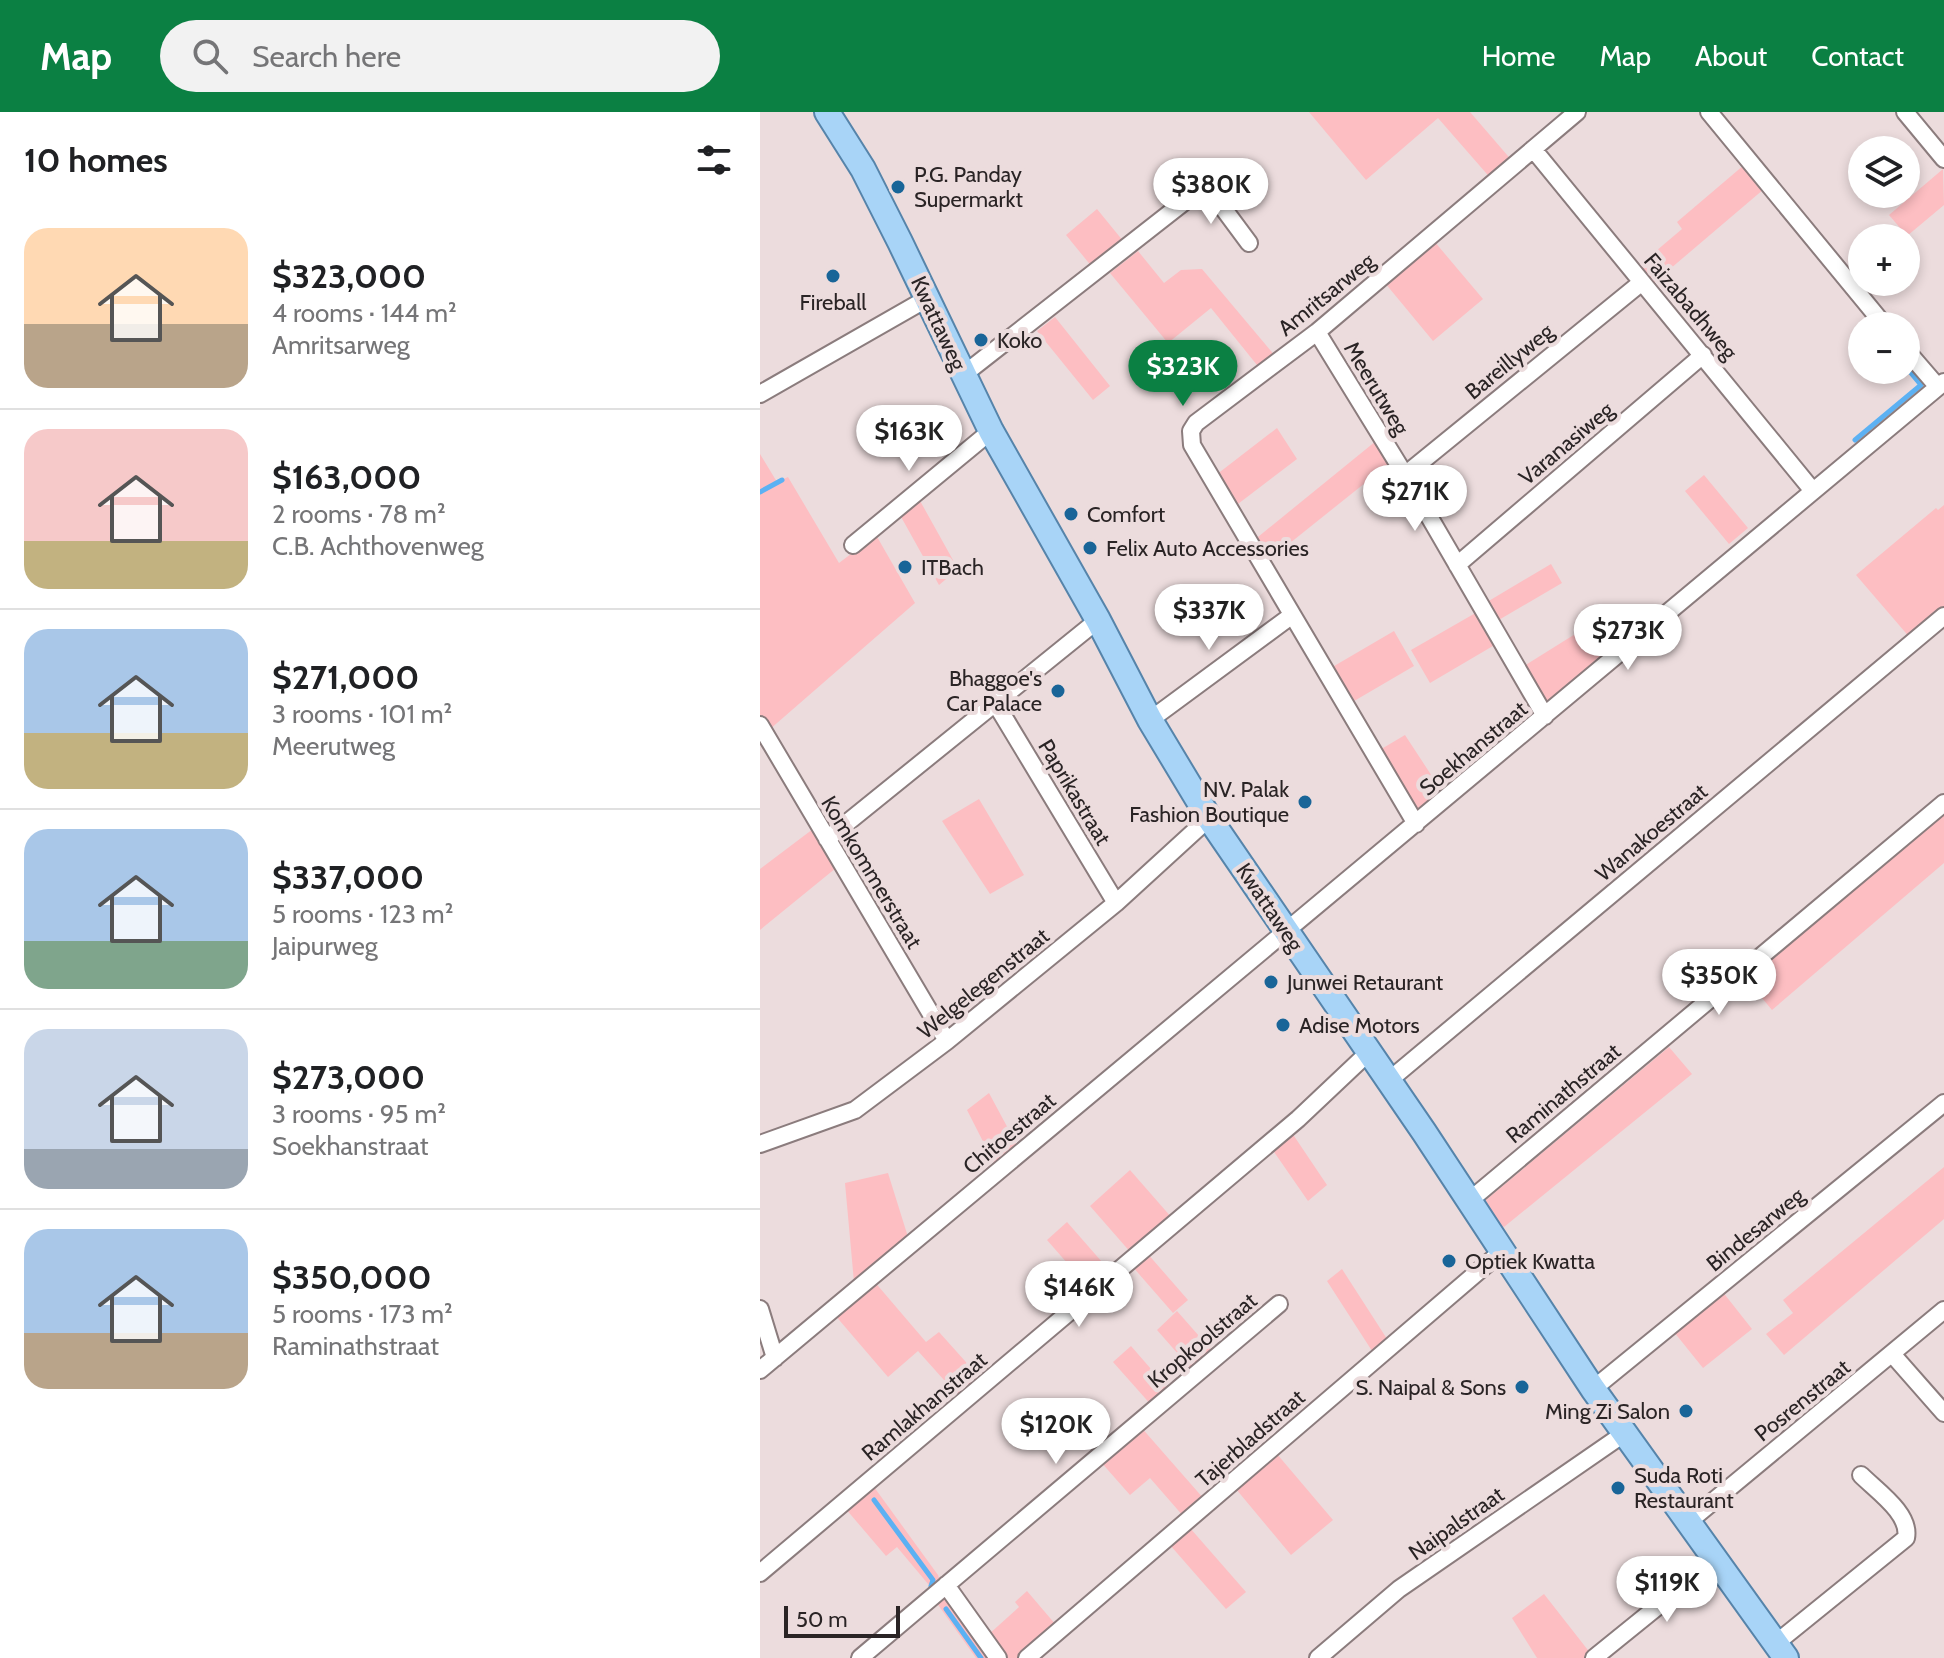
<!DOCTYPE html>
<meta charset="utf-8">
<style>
:root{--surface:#fff;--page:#f2f2f2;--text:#202124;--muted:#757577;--line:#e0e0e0;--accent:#0b8043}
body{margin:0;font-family:Cabin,sans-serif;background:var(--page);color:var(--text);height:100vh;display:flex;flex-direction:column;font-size:30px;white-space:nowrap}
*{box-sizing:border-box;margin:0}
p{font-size:26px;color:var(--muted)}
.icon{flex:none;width:44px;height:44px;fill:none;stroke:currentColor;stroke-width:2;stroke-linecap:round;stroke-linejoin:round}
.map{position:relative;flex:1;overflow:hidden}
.sheet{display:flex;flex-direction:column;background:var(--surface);width:760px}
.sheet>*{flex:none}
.buttons{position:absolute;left:1088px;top:24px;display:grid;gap:16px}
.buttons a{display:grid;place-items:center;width:72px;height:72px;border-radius:50%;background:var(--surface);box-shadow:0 4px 12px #0003;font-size:40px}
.scale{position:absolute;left:24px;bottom:20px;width:116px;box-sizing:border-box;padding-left:8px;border:4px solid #2a2425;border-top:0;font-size:22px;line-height:28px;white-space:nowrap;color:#2a2425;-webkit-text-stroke:6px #ecdcdd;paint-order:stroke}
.price{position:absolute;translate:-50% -68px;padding:0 18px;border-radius:28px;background:#fff;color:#222;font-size:26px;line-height:52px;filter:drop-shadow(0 2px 4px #0008)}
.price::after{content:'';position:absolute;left:50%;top:48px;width:24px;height:18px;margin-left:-12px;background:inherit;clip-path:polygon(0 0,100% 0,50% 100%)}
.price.active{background:var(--accent);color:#fff}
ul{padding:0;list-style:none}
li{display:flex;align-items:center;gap:24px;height:200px;padding:0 24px}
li+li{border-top:2px solid var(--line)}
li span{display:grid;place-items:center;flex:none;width:224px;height:160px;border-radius:24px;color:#555}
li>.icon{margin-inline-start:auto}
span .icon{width:96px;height:96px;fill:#fffc;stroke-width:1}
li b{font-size:34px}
h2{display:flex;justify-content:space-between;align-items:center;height:96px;padding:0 24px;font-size:34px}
header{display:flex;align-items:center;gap:48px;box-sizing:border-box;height:112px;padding:0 40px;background:var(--accent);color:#fff}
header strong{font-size:38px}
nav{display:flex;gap:44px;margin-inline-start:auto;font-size:28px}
.search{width:560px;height:72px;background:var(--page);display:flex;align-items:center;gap:20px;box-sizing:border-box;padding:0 28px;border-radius:44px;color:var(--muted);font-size:30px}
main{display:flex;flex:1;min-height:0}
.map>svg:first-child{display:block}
.green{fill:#fdbec2}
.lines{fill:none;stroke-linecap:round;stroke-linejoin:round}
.stream{stroke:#5cb1f3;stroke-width:5}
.minor-casing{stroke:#8b7c7d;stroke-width:20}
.primary-casing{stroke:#5684aa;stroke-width:28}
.minor{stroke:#fff;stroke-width:16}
.primary{stroke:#a8d4f7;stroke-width:24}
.poi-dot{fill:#196598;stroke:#ecdcdd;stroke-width:3}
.labels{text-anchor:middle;stroke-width:8;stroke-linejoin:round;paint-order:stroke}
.poi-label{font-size:22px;fill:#2a2425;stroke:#ecdcdd;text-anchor:start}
.street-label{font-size:22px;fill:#2a2425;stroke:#ecdcdd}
</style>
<header>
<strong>Map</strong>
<div class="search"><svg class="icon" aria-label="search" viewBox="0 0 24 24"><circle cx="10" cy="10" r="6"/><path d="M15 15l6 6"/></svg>Search here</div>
<nav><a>Home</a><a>Map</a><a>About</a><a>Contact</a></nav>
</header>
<main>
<section class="sheet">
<h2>10 homes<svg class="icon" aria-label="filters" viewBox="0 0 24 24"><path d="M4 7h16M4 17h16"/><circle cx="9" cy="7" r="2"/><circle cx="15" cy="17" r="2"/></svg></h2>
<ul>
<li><span style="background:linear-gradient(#ffd9b3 60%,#b9a48a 0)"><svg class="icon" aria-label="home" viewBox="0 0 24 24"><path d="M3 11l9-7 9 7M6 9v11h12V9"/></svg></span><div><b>$323,000</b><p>4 rooms · 144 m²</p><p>Amritsarweg</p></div></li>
<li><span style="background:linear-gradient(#f6c9c9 70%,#c2b280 0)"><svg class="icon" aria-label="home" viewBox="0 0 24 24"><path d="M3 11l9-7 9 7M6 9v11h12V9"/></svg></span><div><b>$163,000</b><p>2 rooms · 78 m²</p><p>C.B. Achthovenweg</p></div></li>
<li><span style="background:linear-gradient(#a9c7e8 65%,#c2b280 0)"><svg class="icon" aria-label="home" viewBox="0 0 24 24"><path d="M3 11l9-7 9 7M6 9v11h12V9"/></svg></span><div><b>$271,000</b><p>3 rooms · 101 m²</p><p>Meerutweg</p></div></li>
<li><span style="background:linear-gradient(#a9c7e8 70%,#7fa58c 0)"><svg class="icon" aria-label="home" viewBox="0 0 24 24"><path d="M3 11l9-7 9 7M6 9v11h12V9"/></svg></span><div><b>$337,000</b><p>5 rooms · 123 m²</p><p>Jaipurweg</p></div></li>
<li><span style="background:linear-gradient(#c9d6e8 75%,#9aa5b1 0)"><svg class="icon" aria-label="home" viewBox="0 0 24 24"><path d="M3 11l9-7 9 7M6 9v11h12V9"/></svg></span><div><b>$273,000</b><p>3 rooms · 95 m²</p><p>Soekhanstraat</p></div></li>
<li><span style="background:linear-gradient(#a9c7e8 65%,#b9a48a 0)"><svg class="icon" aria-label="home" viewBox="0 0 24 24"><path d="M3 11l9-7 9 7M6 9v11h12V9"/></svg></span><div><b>$350,000</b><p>5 rooms · 173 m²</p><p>Raminathstraat</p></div></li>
</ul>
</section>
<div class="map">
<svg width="1184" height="1546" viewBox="0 0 1184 1546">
<rect width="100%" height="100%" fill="#ecdcdd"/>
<!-- green -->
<path class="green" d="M549,0H710L754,51L733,69L678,6L606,68Z
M984,53L1004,77L890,174L876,156L922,117L917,110Z
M1183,57L1184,93L1147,124L1129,103Z
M337,97L368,135L337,161L306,123Z
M674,129L723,187L673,229L625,171Z
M378,139L404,171L421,158L442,157L516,245L501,258L451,196L408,231L350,161Z
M295,205L350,274L333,288L277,219Z
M517,316L537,347L474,395L456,363Z
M616,329L630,351L505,451L493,429Z
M0,342L17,370L28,365L79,451L116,423L155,491L9,618L0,603Z
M944,363L988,416L969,432L925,379Z
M159,387L198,457L179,473L140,403Z
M1184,393V499L1151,527L1096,463L1176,396L1178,398Z
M791,452L802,471L737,509L727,490Z
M719,499L738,531L670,571L651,538Z
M828,514L844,545L789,589L784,587L764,554Z
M634,519L654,554L589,592L569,557Z
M645,623L683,681L656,700L618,639Z
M219,687L264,763L230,782L182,709Z
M1184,701V751L1012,898L987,868Z
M53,717L76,756L0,818V757Z
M909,935L932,962L744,1115L729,1105L723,1092L727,1087Z
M229,981L258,1035L235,1053L207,998Z
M532,1021L567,1073L548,1089L512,1037Z
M1184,1055V1107L1024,1243L1006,1222L1033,1201L1023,1188Z
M370,1058L412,1106L372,1142L330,1094Z
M128,1061L148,1125L94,1170L85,1071Z
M307,1110L349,1158L329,1176L287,1128Z
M387,1141L428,1188L413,1201L372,1154Z
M582,1157L629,1230L614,1242L567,1169Z
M113,1168L166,1230L179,1220L222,1268L201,1287L158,1239L128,1265L74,1202Z
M962,1179L992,1217L943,1256L914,1220Z
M417,1199L454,1241L433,1259L397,1218Z
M371,1234L411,1280L393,1295L353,1250Z
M380,1314L444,1387L424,1405L390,1366L370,1383L340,1349Z
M517,1342L573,1408L531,1443L476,1377Z
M114,1375L178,1463L180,1469L174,1479L137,1435L126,1444L85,1396Z
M430,1416L486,1480L466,1497L410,1433Z
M267,1479L296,1513L258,1546H244L228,1523L259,1495L255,1490Z
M784,1482L831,1542L826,1546H777L752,1506Z
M180,1487H187L234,1546H216L176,1490Z"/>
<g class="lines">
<!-- stream -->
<path class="stream" d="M1095,328L1161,273L1146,255
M0,380L22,368
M114,1388L173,1468L171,1474
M186,1497L221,1546"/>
<!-- minor casing -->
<g class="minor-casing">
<path id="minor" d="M949,0L1125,214
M1145,0L1184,47
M773,37L1053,379
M446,73L489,131
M557,220L645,363L785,604
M1146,238L1178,275
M203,263L456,65
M0,282L168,186
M645,363L882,170
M93,433L231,319
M697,453L943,243
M236,592L356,791
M390,608L531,504
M0,613L187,929
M656,712L432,333L431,319L436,311L557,220L817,0
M67,727L338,508
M627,970L1184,504
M0,1032L95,998L187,929L356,791L449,706
M709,1089L1184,691
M0,1197L15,1246
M1133,1243L1184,1301
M0,1258L1184,270
M833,1277L1184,991
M927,1411L1184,1198
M0,1461L538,1007L609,940
M186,1473L238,1546
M1015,1532L1146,1426C1151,1402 1117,1379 1101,1363
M100,1546L519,1192
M267,1546L741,1140
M558,1546L639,1477L865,1321
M834,1546L902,1491L951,1445"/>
</g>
<!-- primary casing -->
<g class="primary-casing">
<path id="primary" d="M67,0L103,57L140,130L231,319L338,508L390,608L449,706L664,1020L833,1277L1026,1546"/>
</g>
<!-- minor -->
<use href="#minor" class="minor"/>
<!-- primary -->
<use href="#primary" class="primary"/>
</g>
<!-- markers -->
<g class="poi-dot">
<circle cx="138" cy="75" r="8"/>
<circle cx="73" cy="164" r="8"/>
<circle cx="221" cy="228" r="8"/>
<circle cx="311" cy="402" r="8"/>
<circle cx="330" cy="436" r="8"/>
<circle cx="145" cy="455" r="8"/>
<circle cx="298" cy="579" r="8"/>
<circle cx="545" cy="690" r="8"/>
<circle cx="511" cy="870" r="8"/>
<circle cx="523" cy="913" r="8"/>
<circle cx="689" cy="1149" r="8"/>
<circle cx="762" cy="1275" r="8"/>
<circle cx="926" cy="1299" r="8"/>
<circle cx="858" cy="1376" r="8"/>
</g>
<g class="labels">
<!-- poi labels -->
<g class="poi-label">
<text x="154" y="70">P.G. Panday<tspan x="154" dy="25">Supermarkt</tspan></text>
<text x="73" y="198" text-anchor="middle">Fireball</text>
<text x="237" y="236">Koko</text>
<text x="327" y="410">Comfort</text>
<text x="346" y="444">Felix Auto Accessories</text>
<text x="161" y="463">ITBach</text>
<text x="282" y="574" text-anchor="end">Bhaggoe's<tspan x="282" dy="25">Car Palace</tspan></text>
<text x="529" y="685" text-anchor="end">NV. Palak<tspan x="529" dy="25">Fashion Boutique</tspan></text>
<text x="527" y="878">Junwei Retaurant</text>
<text x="539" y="921">Adise Motors</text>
<text x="705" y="1157">Optiek Kwatta</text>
<text x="746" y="1283" text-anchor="end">S. Naipal &amp; Sons</text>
<text x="910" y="1307" text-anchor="end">Ming Zi Salon</text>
<text x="874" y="1371">Suda Roti<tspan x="874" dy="25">Restaurant</tspan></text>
</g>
<!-- street labels -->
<g class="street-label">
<text transform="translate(566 182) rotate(-39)" y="8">Amritsarweg</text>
<text transform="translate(931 194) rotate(50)" y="8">Faizabadhweg</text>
<text transform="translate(179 211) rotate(65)" y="8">Kwattaweg</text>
<text transform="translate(749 249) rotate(-39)" y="8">Bareillyweg</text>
<text transform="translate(617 276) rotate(59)" y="8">Meerutweg</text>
<text transform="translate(806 331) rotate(-40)" y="8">Varanasiweg</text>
<text transform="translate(713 636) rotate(-40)" y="8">Soekhanstraat</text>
<text transform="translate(315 680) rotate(59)" y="8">Paprikastraat</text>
<text transform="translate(891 720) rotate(-40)" y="8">Wanakoestraat</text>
<text transform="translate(112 760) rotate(59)" y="8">Komkommerstraat</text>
<text transform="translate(510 795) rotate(56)" y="8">Kwattaweg</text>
<text transform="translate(223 871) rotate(-39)" y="8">Welgelegenstraat</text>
<text transform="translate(803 981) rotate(-40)" y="8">Raminathstraat</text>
<text transform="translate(249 1021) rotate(-40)" y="8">Chitoestraat</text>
<text transform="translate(995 1117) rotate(-39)" y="8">Bindesarweg</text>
<text transform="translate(442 1228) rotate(-40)" y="8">Kropkoolstraat</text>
<text transform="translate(1042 1288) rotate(-39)" y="8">Posrenstraat</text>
<text transform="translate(164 1294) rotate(-40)" y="8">Ramlakhanstraat</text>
<text transform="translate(490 1326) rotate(-41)" y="8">Tajerbladstraat</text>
<text transform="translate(696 1411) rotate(-35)" y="8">Naipalstraat</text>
</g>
</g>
</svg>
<div class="buttons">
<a><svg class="icon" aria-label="layers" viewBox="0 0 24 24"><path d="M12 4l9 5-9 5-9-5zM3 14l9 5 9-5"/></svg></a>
<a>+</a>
<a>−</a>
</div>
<div class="scale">50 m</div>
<b class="price" style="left:451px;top:114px">$380K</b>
<b class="price active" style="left:423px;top:296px">$323K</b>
<b class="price" style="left:149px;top:361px">$163K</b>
<b class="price" style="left:655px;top:421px">$271K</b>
<b class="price" style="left:449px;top:540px">$337K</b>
<b class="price" style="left:868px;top:560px">$273K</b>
<b class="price" style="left:959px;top:905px">$350K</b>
<b class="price" style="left:319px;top:1217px">$146K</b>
<b class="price" style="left:296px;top:1354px">$120K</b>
<b class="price" style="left:907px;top:1512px">$119K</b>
</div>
</main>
